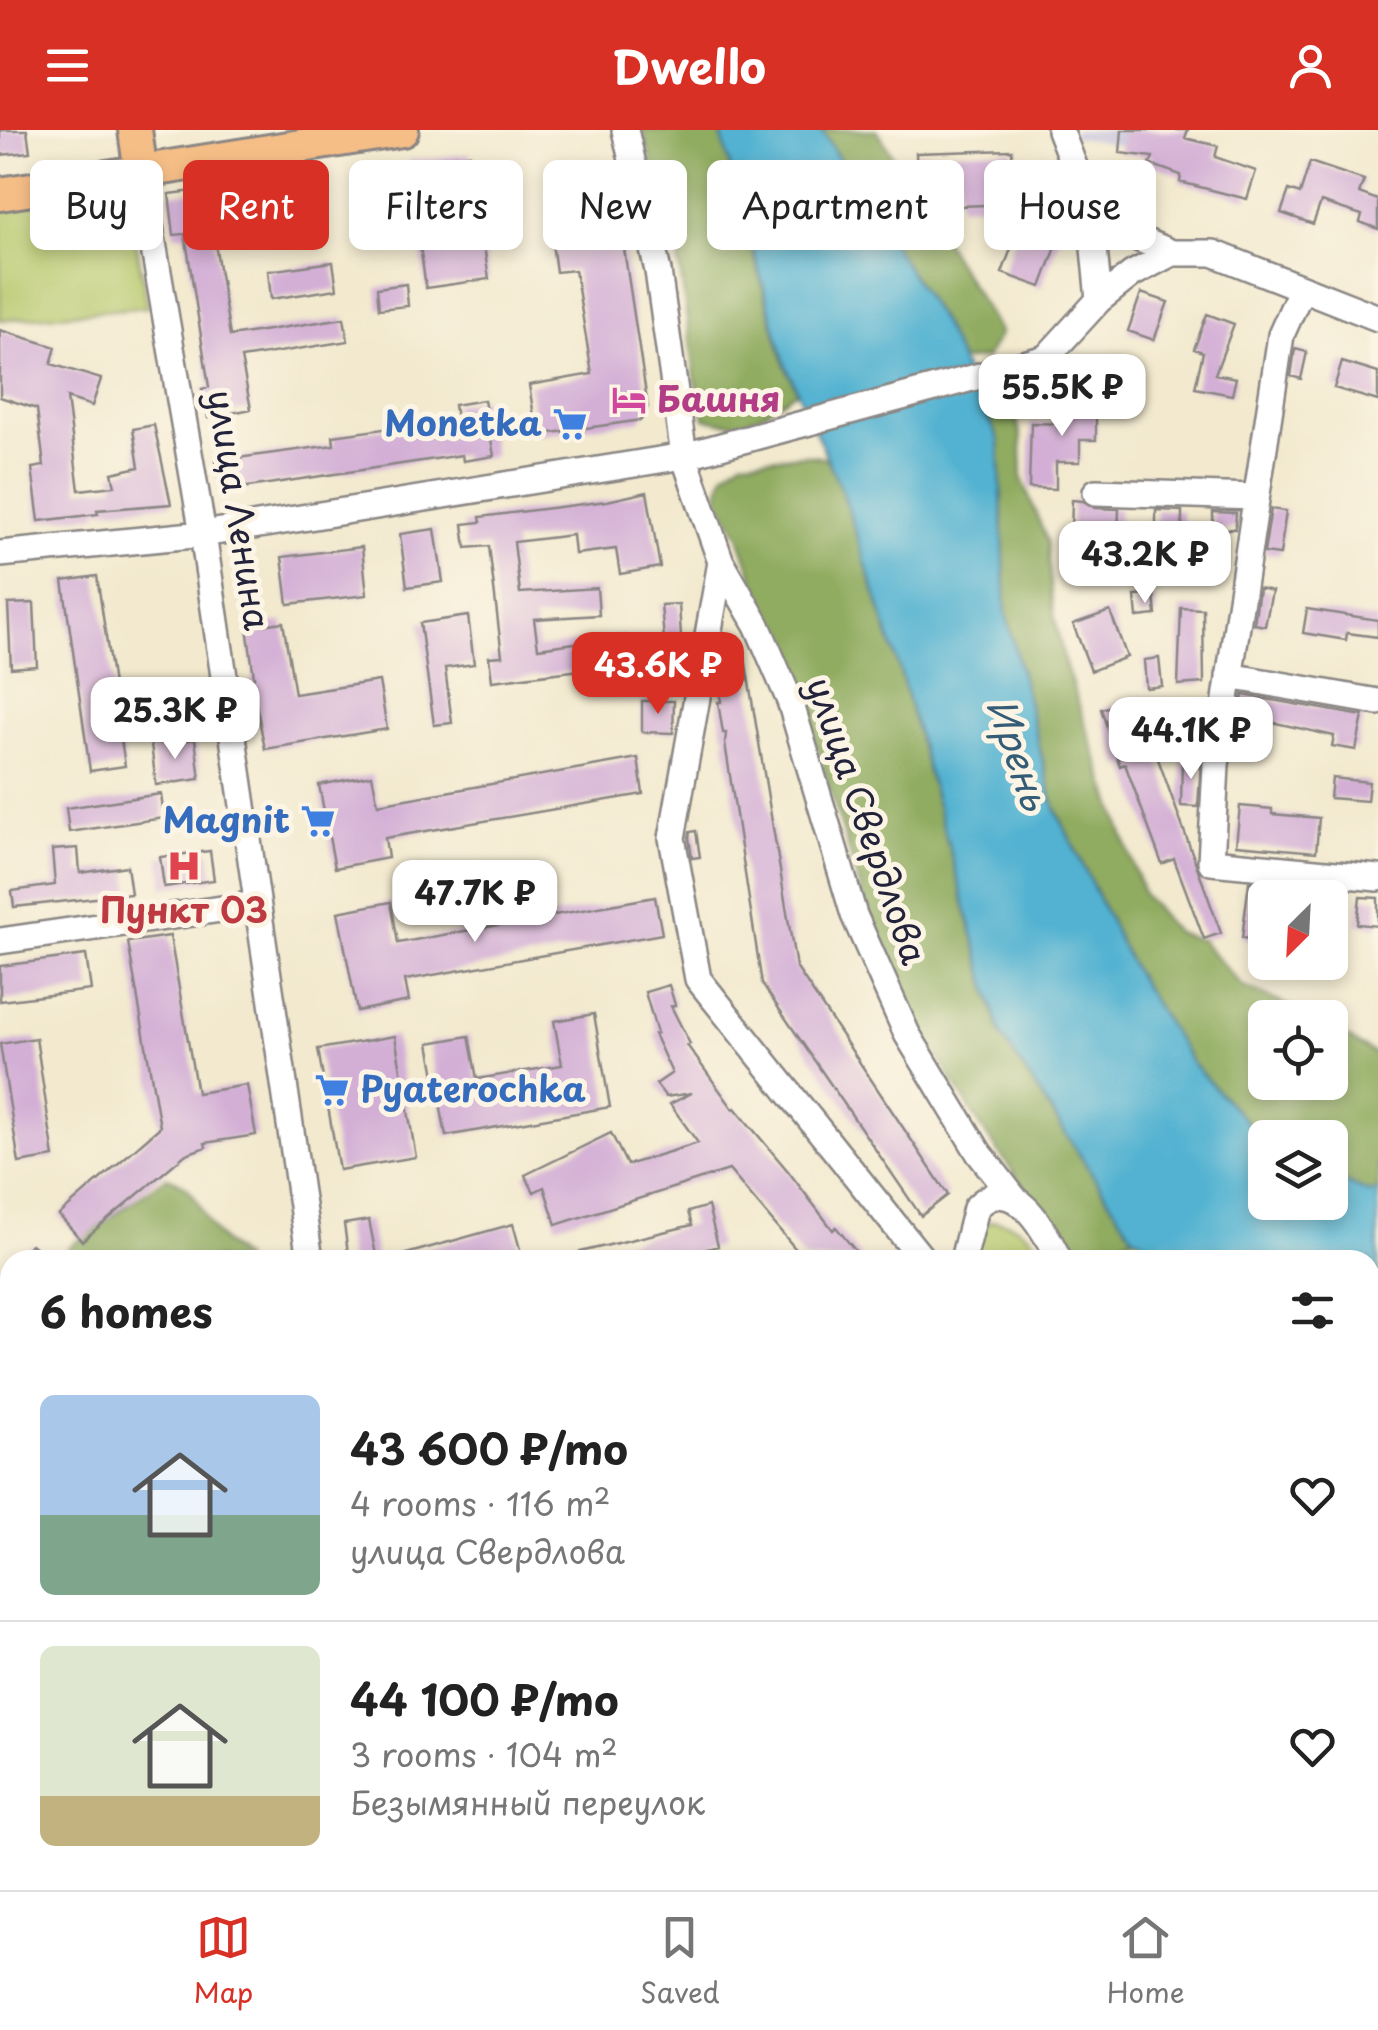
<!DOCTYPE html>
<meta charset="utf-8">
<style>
:root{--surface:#fff;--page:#f6f6f6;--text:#222;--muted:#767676;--line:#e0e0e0;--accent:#d93025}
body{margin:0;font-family:"Playpen Sans",sans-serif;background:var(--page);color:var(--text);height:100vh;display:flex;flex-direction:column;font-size:38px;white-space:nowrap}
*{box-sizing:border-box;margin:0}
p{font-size:32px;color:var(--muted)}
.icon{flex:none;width:55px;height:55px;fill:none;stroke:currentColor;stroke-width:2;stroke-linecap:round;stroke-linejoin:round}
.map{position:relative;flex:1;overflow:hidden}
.panel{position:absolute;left:0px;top:1120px;width:1380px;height:640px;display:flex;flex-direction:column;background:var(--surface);border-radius:30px 30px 0 0;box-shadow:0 5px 15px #0003}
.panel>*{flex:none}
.guide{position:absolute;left:30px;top:30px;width:1320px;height:90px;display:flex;gap:20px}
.needle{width:65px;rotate:204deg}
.fabs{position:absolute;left:1248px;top:750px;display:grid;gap:20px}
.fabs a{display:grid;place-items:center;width:100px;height:100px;border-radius:15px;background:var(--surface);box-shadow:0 5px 15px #0003;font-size:50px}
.price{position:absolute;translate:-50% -85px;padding:0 22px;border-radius:20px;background:#fff;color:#222;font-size:32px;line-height:65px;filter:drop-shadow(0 2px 5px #0008)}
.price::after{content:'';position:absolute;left:50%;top:60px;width:30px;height:22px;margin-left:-15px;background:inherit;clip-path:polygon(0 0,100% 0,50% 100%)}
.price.on{background:var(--accent);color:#fff}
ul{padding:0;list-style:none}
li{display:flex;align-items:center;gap:30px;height:250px;padding:0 40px}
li+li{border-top:2px solid var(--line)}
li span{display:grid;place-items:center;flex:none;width:280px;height:200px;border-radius:15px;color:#555}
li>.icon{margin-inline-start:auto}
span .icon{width:120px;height:120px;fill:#fffc;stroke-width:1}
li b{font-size:42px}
h2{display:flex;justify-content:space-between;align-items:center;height:120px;padding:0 40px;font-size:42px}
.tag{padding:0 35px;border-radius:15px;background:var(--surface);box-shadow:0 5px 15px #0003;font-size:35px;line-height:90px}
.tag.on{background:var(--accent);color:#fff}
header{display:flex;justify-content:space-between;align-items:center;height:130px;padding:0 40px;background:var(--accent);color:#fff;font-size:45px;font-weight:700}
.dock{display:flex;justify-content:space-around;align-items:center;height:140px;border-top:2px solid var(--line);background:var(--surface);font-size:28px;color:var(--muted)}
.dock a{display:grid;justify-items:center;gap:5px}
.dock .on{color:var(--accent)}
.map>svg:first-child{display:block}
.industrial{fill:#c2c1dc}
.green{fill:#b6c86c;stroke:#6c7554;stroke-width:2.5}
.forest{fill:#90ac60;stroke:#59674e;stroke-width:2.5}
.water{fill:#52b2d1;stroke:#3a6a86;stroke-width:2.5}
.building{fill:#d3afd6}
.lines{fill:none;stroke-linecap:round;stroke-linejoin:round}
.minor-casing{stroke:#8a8684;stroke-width:30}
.major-casing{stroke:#8a8684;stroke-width:38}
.minor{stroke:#fff;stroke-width:25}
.major{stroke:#f6be87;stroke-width:32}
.labels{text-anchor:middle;stroke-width:10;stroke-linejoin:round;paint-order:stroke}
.hotel-label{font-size:35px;font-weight:bold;fill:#b23c85;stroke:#fcf5e5;text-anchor:start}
.shop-label{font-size:35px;font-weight:bold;fill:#366cbe;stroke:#fcf5e5;text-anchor:end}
.street-label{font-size:35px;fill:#22223b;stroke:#fcf5e5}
.health-label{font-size:35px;font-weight:bold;fill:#be3a42;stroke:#fcf5e5}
.water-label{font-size:38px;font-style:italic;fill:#355c77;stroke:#fcf5e5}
</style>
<header><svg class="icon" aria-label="menu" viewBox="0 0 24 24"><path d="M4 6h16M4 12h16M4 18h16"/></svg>Dwello<svg class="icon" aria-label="person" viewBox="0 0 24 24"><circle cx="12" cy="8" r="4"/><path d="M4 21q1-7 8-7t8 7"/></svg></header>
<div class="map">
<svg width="1378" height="1760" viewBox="0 0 1378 1760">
<rect width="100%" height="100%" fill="#fcf5e5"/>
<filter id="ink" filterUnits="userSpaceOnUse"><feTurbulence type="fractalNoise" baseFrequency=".01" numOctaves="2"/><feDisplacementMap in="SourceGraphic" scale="20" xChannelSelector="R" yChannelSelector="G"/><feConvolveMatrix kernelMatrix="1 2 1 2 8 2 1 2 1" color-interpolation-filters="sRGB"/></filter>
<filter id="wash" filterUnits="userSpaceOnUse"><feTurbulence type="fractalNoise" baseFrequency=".0048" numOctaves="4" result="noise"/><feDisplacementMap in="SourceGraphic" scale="40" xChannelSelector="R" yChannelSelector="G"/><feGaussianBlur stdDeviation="2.25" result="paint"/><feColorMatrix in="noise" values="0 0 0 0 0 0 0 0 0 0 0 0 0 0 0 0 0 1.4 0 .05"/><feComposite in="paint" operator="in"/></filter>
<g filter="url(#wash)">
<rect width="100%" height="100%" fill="#f2e9ce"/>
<!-- industrial -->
<path class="industrial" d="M1073,0H1151L1136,18L1073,7Z"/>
<!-- green -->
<path class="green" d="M101,64L130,80L148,177L0,190V76Z
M992,1091C1017,1090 1036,1109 1049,1130H969L980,1096Z
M1133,1106L1169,1123L1161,1130H1071L1066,1117C1094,1130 1107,1119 1133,1106Z"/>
<!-- forest -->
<path class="forest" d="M642,0H720L783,231L797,261C763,283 747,302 705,288L699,275L677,118Z
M821,0H877L1000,203L986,228L960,231L942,193Z
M999,271L1013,274L1021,307L1022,349L1047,411L1052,474L1064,531L1143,764L1175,802L1201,810L1242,856L1314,887L1265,888V952H1330V897L1378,926V1061L1369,1063L1330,1045V1008H1265V1012L1191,932L1133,839L1054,675L1006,483L999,310L981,274Z
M805,325L827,328L844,366L900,541L1001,905L1133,1106C1107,1119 1094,1130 1066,1117L981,997L918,895L866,777L801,564L769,494L739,406L718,366L724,344L742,330Z
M167,1047C200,1058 196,1078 214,1101C222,1113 234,1120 243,1130H70L68,1118Z
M0,1212L10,1217V1273L0,1285Z"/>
<!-- water -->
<path class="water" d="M720,0H821L942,193L999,310L1006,483L1054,676L1133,839L1191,932L1265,1012V1072H1330V1045L1369,1063L1378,1061V1159H1370V1130H1185L1133,1106L1001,905L900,541L844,366L784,231Z"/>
<g id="blocks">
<!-- building -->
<path class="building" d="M0,0H27L30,22L0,25Z
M1122,0H1188L1185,8L1218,16L1215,27L1256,41L1247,69L1180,52L1181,45L1150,34L1153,27L1120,23Z
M1012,20L1014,74L960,76L959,43L917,45L916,23Z
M470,24L489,149L426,158L408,31Z
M1310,32L1364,50L1359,63L1378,70V99L1360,92L1362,85L1321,72L1313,94L1281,83L1289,60L1300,64Z
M251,54L255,86L245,87L246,97L213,101L230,206L344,188L348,211L241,228L251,279L208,288L202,259L209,257L185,104L174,105L169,64Z
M1023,86L1062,101L1041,157L1002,143Z
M600,92L622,106L648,277L641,290L537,305L529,255L592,244L575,140L556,142L550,98Z
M333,132L337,159L271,169L268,141Z
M406,154L408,176L379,179L377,158Z
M1141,163L1168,172L1154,210L1128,201Z
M1207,184L1234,194L1215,244L1236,248L1232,265L1195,258L1203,222L1194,219Z
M0,200L56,217L51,234L101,249L92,276L67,268L79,360L115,356L112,343L139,337L133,299L154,295L171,374L97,380L98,384L39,391L32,338L44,336L37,279L0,267Z
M1295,219L1307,222L1301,249L1291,246Z
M1342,232L1378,243V271L1334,258Z
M1110,237L1135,240L1131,269L1106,265Z
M1064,262H1096V310H1080V332H1056V359L1029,358L1031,293L1064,294Z
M484,270L494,326L463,331L462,325L221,361L216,331L334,315L333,306L456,289L454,275Z
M647,362L660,437L620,444L616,419L575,424L573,405L514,412L520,463L597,458L599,485L534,489L538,518L626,506L629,534L492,551L489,527L502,526L489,416L466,418L463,394L481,392L480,387L607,371Z
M1072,370L1083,371L1095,378L1119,379L1118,406L1071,403Z
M1271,379L1286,381L1280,425L1264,423Z
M1156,380L1182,381V409H1156Z
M1213,382L1236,383L1235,399H1213Z
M435,399L443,452L407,457L400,404Z
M362,417L367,465L288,474L282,427Z
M97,446L125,636L90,641L63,451Z
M1259,458L1272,461L1265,496L1254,494Z
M1154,465L1156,485L1137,487L1135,466Z
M34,473L37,536L11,538L8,474Z
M679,474L681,507L664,509L661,475Z
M1181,478L1203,479L1204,553L1178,555Z
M1307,479L1378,490V507L1347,503L1346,510L1303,503Z
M1110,481L1127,527L1091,541L1073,494Z
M468,486L474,534L445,538L452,593L434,595L420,493Z
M283,492L295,564L379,551L387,599L265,619L251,548L254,547L247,497Z
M744,522L796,837L948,1065L921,1086L762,854L725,613L726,603H723L718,572H721L718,544L721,524Z
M1159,528L1162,556L1146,558L1144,530Z
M1243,565L1363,586L1356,620L1332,616L1334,606L1240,585Z
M1136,568L1221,803L1204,809L1174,729L1162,734L1125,634L1120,636L1101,579Z
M642,571H674L673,603L642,602Z
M195,609L200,649L156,655L151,614Z
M638,628L643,664L385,708L388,728L335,738L319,655L372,645L378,674Z
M1182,628L1201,629L1198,677L1181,676Z
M1332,648L1369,652L1367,671L1330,668Z
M161,664L164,688L69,702L66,678Z
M1240,676L1272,679V684L1319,688L1316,722L1236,715Z
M696,701L700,727L692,728L689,708L690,702Z
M78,718L80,743L127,736L131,764L14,777L12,761L55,755L52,720Z
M210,721L214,750L164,757L160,727Z
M1249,752L1299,759L1298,768H1265V811L1242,808Z
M655,767L662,804L405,850L409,871L357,881L338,782L391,772L398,813Z
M1360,767L1378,768V796L1357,794Z
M170,806L197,963L247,955L256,1005L205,1013L206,1017L186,1024L82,1111L59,1085L160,997L128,812Z
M86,825L91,860L0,871V836Z
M669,855L675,875L671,876L690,914L687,915L733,979L735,978L788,1041L833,1100L836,1097L863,1130H805L729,1040L556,1095L544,1057L534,1062L525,1045L611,1003L627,1035L698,1013L670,974L692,963L666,967L656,954L672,943L654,904L657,903L645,862Z
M594,884L610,977L446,1006L429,913L469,906L477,949L562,935L554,891Z
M395,906L416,1027L339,1040L318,919Z
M36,908L54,1027L19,1033L0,914Z
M708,1076L718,1116L700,1121L702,1126L686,1130H569L568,1125L692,1095L688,1082Z
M369,1090L377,1130H349L344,1094Z
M513,1094L523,1130H400L399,1126Z
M31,1114L51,1130H18Z"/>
</g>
</g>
<g filter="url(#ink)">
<use href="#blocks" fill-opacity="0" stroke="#8a8684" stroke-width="2.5"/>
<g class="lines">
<!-- minor casing -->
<g class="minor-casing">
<path id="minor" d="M625,0L658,141L684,326L721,432L757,495L790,571L854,785L907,904L979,1023L1014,1068
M1060,0L1090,77L1099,170
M141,43L203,404L310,1130
M1090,77L1130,105L1172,123H1213L1378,188
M1302,158L1281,205L1216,635L1211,732L1378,748
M1096,362L1256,367
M0,424L203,404L684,326L1046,228L1099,170L1132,144L1172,123
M721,432L672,708L698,849L923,1130
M1229,546L1378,572
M0,811L256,774
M963,1130L976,1078C1012,1039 1045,1100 1059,1130
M1370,1208L1378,1207
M0,1397L10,1396
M1370,1598L1378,1596
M411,1750L412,1760
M1034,1750L1036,1760
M539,1760L595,1750"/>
</g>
<!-- major casing -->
<g class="major-casing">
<path id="major" d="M135,0L141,43
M0,64L402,0"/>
</g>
<!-- minor -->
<use href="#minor" class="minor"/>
<!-- major -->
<use href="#major" class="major"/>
</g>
</g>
<!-- icons -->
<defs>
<g id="hotel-bare" transform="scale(2.7)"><path d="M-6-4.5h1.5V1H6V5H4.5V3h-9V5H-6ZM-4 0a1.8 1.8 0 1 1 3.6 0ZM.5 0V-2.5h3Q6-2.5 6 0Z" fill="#d1479c" stroke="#fcf5e5" stroke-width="2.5" paint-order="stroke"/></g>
<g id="supermarket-bare" transform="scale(2.7)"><path d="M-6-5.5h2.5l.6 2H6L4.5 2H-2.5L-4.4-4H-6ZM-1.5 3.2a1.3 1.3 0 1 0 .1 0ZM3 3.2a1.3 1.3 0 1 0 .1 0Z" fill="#3f7fe0" stroke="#fcf5e5" stroke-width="2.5" paint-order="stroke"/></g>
<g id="hospital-bare" transform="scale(2.7)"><path d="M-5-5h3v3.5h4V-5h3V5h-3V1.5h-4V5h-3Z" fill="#e0444e" stroke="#fcf5e5" stroke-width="2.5" paint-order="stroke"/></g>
</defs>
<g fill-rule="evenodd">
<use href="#hotel-bare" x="629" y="270"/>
<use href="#supermarket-bare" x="570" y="294"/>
<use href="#supermarket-bare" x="318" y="691"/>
<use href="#hospital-bare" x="184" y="736"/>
<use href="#supermarket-bare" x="332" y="960"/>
</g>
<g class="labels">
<!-- hotel labels -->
<g class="hotel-label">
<text x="657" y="282">Башня</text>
</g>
<!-- shop labels -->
<g class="shop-label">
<text x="542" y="306">Monetka</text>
<text x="290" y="703">Magnit</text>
<text x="360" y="972" text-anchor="start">Pyaterochka</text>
</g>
<!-- street labels -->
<g class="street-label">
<text transform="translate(238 380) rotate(81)" y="12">улица Ленина</text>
<text transform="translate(866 691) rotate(71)" y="12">улица Свердлова</text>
</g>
<!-- health labels -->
<g class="health-label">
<text x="184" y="793">Пункт 03</text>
</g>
<!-- water labels -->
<g class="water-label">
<text transform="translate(1017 624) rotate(71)" y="13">Ирень</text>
</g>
</g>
</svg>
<div class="fabs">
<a><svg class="needle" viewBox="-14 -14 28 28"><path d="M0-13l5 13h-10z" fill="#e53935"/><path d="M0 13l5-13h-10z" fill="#767676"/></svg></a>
<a><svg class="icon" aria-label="locate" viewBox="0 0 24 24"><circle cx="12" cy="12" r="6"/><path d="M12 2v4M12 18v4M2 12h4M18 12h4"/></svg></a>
<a><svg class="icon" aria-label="layers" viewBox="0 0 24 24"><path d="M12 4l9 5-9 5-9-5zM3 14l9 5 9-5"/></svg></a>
</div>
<b class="price" style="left:1062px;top:309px">55.5K ₽</b>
<b class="price" style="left:1145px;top:476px">43.2K ₽</b>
<b class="price on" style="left:658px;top:587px">43.6K ₽</b>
<b class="price" style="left:175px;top:632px">25.3K ₽</b>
<b class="price" style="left:1191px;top:652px">44.1K ₽</b>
<b class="price" style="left:475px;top:815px">47.7K ₽</b>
<div class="guide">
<a class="tag">Buy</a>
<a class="tag on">Rent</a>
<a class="tag">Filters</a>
<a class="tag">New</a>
<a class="tag">Apartment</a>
<a class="tag">House</a>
</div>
<section class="panel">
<h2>6 homes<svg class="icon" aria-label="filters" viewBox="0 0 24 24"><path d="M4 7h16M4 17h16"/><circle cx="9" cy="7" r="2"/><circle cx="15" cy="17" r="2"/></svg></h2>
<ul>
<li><span style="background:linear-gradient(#a9c7e8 60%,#7fa58c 0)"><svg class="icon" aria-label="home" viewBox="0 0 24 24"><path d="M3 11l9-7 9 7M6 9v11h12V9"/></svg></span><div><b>43 600 ₽/mo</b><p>4 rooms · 116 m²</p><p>улица Свердлова</p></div><svg class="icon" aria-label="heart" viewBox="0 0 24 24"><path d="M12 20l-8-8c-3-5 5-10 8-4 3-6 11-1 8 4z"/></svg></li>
<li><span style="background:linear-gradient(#dfe7d0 75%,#c2b280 0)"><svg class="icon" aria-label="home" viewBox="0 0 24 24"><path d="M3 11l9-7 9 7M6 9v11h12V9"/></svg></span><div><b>44 100 ₽/mo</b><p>3 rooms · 104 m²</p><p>Безымянный переулок</p></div><svg class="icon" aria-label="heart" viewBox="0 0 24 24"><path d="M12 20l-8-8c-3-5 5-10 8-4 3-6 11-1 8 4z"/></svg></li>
</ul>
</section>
</div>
<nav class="dock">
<a class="on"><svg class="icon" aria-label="map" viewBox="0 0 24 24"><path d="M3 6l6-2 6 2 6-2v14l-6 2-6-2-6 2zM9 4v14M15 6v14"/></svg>Map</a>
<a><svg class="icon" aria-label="saved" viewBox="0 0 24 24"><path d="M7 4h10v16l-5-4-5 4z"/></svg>Saved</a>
<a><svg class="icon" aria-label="home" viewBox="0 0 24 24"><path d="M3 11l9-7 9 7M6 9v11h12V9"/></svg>Home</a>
</nav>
